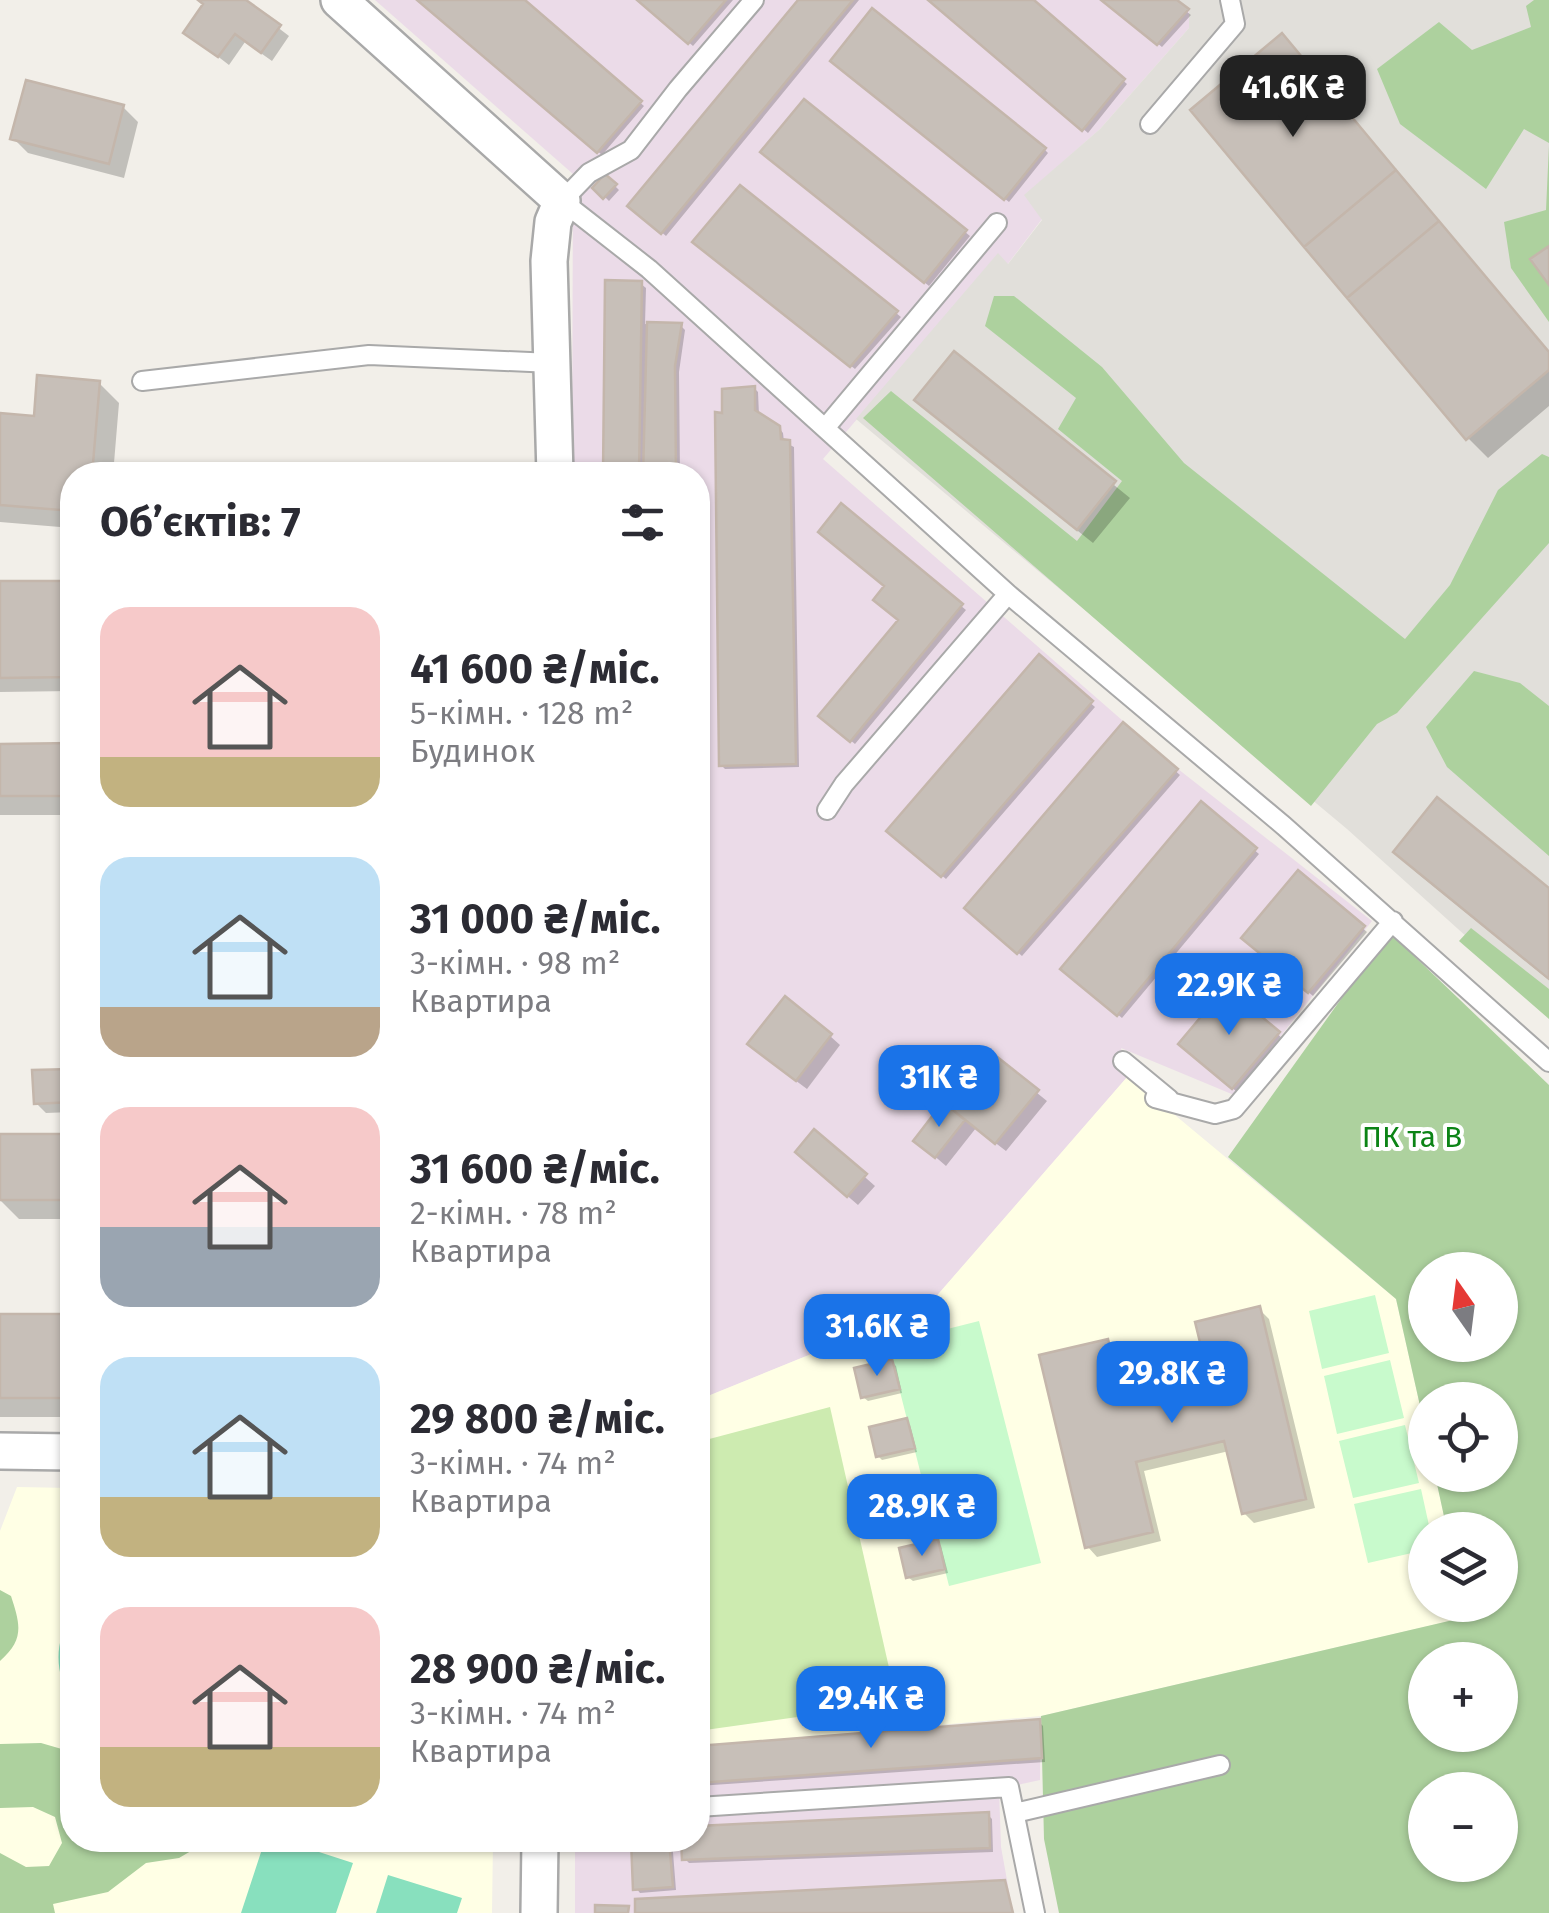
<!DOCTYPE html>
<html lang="uk">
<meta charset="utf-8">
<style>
:root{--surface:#fff;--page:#f2f2f3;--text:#2b2b33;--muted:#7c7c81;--accent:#1a73e8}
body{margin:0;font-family:"Fira Sans",sans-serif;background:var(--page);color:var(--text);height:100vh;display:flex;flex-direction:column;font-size:38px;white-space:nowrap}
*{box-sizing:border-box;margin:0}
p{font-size:32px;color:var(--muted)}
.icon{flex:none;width:55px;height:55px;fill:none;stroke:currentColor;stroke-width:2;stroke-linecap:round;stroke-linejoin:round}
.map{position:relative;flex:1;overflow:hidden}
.panel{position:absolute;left:60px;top:462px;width:650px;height:1390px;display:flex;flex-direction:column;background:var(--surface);border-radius:40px;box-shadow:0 2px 8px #0004}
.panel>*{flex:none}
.needle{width:65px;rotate:346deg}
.controls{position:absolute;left:1408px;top:1252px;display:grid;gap:20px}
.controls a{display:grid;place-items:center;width:110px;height:110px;border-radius:50%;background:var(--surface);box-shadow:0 2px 8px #0004;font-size:50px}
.price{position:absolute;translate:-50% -85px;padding:0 22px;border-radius:20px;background:var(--accent);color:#fff;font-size:32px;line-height:65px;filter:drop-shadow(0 2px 5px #0008)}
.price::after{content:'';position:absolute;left:50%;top:60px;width:30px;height:22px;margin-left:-15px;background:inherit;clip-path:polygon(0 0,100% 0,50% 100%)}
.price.current{background:#222;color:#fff}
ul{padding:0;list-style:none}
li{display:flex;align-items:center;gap:30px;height:250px;padding:0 40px}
li span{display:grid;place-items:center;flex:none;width:280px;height:200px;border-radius:30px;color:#555}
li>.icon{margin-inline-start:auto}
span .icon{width:120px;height:120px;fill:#fffc;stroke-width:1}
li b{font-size:42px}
h2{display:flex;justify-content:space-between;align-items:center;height:120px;padding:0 40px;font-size:42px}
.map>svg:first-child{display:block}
.industrial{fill:#ebdbe8}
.education{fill:#ffffe5}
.airport{fill:#e1dfda}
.grass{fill:#cdebb0}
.forest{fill:#add19e;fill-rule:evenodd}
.park{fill:#c8facc}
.pitch{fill:#88e0be}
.shadow{fill:#0003}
.building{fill:#c7bfb8;stroke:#c4b6ab;stroke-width:2.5}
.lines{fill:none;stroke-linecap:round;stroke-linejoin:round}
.service-casing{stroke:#a9a9a9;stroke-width:22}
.minor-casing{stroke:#a9a9a9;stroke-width:40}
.service{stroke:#fff;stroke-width:18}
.minor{stroke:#fff;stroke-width:35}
.labels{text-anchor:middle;stroke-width:8;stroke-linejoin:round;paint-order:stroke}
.park-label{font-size:30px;fill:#0c8416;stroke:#fff}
</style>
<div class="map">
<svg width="1549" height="1913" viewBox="0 0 1549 1913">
<rect width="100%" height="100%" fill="#f2efe9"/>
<!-- industrial -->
<path class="industrial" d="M375,0H1177L1189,9V28L1100,129L1025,195L1042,219L1007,265L998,254L823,459L1178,769L1372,921L1234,1095L1121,1048L1128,1076L927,1307L698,1400V475H572L573,174Z
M1040,1719V1780L999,1789L1001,1847L1013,1913H575V1840H698V1746Z"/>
<!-- education -->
<path class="education" d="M1128,1076L1396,1299L1425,1428V1475H1435L1447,1530H1425V1605H1464L1467,1617L1041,1716L698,1746V1400L927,1307Z
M17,1487L72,1488V1840H493L492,1913H0V1531Z"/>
<!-- airport -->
<path class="airport" d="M1177,0H1549V1011L1347,829L856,419L998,253L1008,264L1042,220L1024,195L1100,129L1189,28V10Z"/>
<!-- grass -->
<path class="grass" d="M830,1407L897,1703L698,1731V1442Z"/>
<!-- forest -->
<path class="forest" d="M1534,0H1549V143L1524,129L1486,189L1400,124L1377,69L1439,22L1472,50L1531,27L1526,6Z
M1549,145V246L1531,259L1549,285V322L1511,268L1504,222L1546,210Z
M994,296H1014L1102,367L1184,463L1405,639L1450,585L1498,490L1542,454L1549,457V543L1397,713L1377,724L1311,806L863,418L891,391L1077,541L1122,481L1058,429L1076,398L985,326Z
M1474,671L1520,683L1549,706V856L1447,767L1426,727Z
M1471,928L1549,989V1019L1459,941Z
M1389,932L1549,1085V1913H1059L1044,1839L1041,1716L1466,1617L1464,1605H1500V1530H1447L1435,1475H1500V1400H1425V1428L1396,1299L1228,1157ZM1425,1270H1500V1345H1425ZM1425,1660H1500V1735H1425ZM1425,1790H1500V1865H1425Z
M0,1590L11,1596C20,1624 25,1639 0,1661Z
M41,1743L72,1752V1840L208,1841L179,1858L146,1863L108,1892L53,1904L55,1913H0V1853L26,1867L49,1866L62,1843L55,1817L33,1807L0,1808V1744Z"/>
<!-- park -->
<path class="park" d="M1375,1295L1389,1353L1322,1369L1309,1311Z
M979,1321L1041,1563L949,1586L888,1344Z
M1390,1360L1404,1418L1337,1434L1324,1376Z
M1405,1425L1419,1483L1353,1498L1339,1441Z
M1421,1489L1430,1530H1425V1550L1368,1563L1354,1504Z"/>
<!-- pitch -->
<path class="pitch" d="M72,1614V1701C54,1673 54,1642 72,1614Z
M265,1840H282L353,1863L336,1913H241Z
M388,1875L462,1898L457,1913H376Z"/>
<!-- shadow -->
<path class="shadow" d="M199,0H242L289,36L272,61L245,42L229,65L186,32L205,5Z
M419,0H521L644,106L602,155Z
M640,0H733L693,46Z
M801,0H859L666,236L631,206Z
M931,0H1030L1127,84L1088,133Z
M1104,0H1172L1191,15L1162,47Z
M1282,37L1549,352V406L1488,458L1468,438Z
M837,65L1044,149L1048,153L1009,202Z
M804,102L970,236L929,286L768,156Z
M123,107L138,122L124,178L28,153L13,138Z
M606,177L619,190L609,201L596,188Z
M740,188L901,317L855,369L699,246Z
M641,284L646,288L645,324L681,326L685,330L679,372L680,475H607Z
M954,355L1130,498L1093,543L933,415Z
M99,383L119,403L113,475H72V528L0,522V415L36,418Z
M754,388L758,392L759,415L779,428L783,433L784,442L794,447L799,767L725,769L721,765L725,415Z
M842,507L966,610L855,744L821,716L901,620L887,587Z
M72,583V691L0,692V584Z
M1039,658L1095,707L946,879L889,831Z
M1123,725L1180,775L1022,956L967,908Z
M0,746H72V815H0Z
M1201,805L1259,854L1122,1018L1068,973Z
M1396,852L1549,891V980L1416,872Z
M1298,873L1367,932L1313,996L1245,938Z
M70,874H72V1006V1005Z
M1226,990L1282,1038L1237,1092L1181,1044Z
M830,1036L840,1045L807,1089L760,1054Z
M986,1052L1047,1101L1006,1151L976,1128L946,1166L916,1140Z
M72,1071V1112L46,1113L36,1103L35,1073Z
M815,1133L875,1186L858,1205L808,1162Z
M72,1136V1219H19L0,1200V1137Z
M1259,1309L1269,1319L1315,1508L1254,1523L1244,1513L1229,1451L1144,1471L1161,1541L1097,1557L1088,1547L1107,1341L1117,1351L1129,1405L1213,1384Z
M0,1316H72V1417H0Z
M891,1362L896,1366L902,1393L868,1401L863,1397Z
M906,1421L910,1425L917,1452L882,1460L878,1456Z
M922,1483L926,1488L933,1513L897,1521L893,1517Z
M937,1542L941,1546L948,1573L913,1581L908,1577Z
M1039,1722L1043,1726L1045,1762L698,1786V1749Z
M988,1815L992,1819L993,1852L689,1863L685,1859L684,1840H698V1828Z
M633,1840H672L676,1890L640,1893L636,1888Z"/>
<!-- building -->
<path class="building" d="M198,0H246L281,25L261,53L235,34L218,57L183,33L203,4Z
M417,0H525L642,101L597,153Z
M637,0H726L688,44Z
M798,0H853L661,234L627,206Z
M928,0H1034L1125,79L1082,131Z
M1101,0H1177L1189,9L1157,45Z
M872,8L1046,148L1004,200L830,61Z
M1282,33L1396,170L1304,247L1190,110Z
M26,80L124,105L109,164L10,139Z
M804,99L967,230L924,283L760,152Z
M1396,170L1439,221L1347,298L1304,247Z
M605,174L617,184L603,199L592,188Z
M740,185L898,311L850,367L692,242Z
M1439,221L1549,352V370L1466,440L1347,298Z
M1549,246V285L1530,259Z
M605,280L642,281L639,475H603Z
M647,322L682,323L675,366L676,475H643Z
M954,351L1116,481L1077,530L914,400Z
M37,375L100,381L92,475H72V511L0,505V413L34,416Z
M755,386V410L780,426L781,439L790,440L796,764L719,766L715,412L722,413V389Z
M841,503L963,604L850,742L818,716L898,620L873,600L884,586L818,532Z
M0,581H72V677L0,678Z
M1039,654L1093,701L941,877L886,831Z
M1123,722L1178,769L1017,954L964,908Z
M72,743V796H0V744Z
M1437,797L1549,888V979L1393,852Z
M1201,801L1257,848L1117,1016L1060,969Z
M1298,870L1365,926L1308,993L1241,938Z
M68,871H72V1006H69Z
M1226,987L1280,1032L1232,1089L1178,1044Z
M785,996L832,1034L796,1081L747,1044Z
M986,1048L1039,1090L995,1144L943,1102Z
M72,1069V1102L34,1104L32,1070Z
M943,1102L965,1120L935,1158L913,1141Z
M814,1129L867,1174L847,1197L795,1152Z
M0,1134H72V1200H0Z
M1260,1306L1306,1499L1242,1514L1224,1441L1136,1462L1153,1532L1085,1548L1039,1355L1108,1339L1123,1404L1210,1383L1195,1322Z
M0,1314H72V1398H0Z
M892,1359L900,1389L861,1398L854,1368Z
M907,1418L915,1448L876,1457L869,1427Z
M923,1481L930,1509L891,1518L884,1489Z
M938,1539L945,1569L906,1578L899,1548Z
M1040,1719L1042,1758L698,1783V1746Z
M989,1812L990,1848L682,1860L681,1840H698V1826Z
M631,1840H669L673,1887L633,1890Z
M1005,1880L1013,1913H635V1899Z
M595,1905L629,1906L628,1913H595Z"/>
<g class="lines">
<!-- service casing -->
<g class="service-casing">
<path id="service" d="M754,0L678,89L631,150L589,173L562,201L649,269L1008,594L1284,826L1549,1062
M1150,124L1235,24L1230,0
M142,381L369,355L552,363
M826,427L997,223
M827,810L844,784L1008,594
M1123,1061L1169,1099
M1155,1098L1215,1114L1234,1109L1393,921
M698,1807L1009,1787L1035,1913
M1015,1813L1220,1765"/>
</g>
<!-- minor casing -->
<g class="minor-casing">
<path id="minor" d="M339,0L562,201L553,222L549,261L555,475
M0,1451L72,1452
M539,1913L540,1840"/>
</g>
<!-- service -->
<use href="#service" class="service"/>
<!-- minor -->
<use href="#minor" class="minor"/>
</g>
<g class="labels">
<!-- park labels -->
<g class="park-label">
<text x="1412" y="1147">ПК та В</text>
</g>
</g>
</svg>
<div class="controls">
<a><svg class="needle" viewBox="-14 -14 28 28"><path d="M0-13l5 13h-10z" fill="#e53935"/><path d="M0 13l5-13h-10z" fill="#7c7c81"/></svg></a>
<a><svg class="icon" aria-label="locate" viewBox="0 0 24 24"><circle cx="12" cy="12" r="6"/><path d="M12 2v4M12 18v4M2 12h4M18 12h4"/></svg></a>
<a><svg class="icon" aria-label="layers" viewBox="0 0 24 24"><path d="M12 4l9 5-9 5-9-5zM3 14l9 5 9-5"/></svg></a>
<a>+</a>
<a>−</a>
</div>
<b class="price current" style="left:1293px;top:140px">41.6K ₴</b>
<b class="price" style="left:1229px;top:1038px">22.9K ₴</b>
<b class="price" style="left:939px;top:1130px">31K ₴</b>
<b class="price" style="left:877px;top:1379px">31.6K ₴</b>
<b class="price" style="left:1172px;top:1426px">29.8K ₴</b>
<b class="price" style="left:922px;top:1559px">28.9K ₴</b>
<b class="price" style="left:871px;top:1751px">29.4K ₴</b>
<section class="panel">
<h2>Об’єктів: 7<svg class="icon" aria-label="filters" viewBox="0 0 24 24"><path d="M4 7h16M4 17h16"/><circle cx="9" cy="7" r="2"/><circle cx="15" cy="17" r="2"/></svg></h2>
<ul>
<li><span style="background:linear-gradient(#f6c9c9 75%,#c2b280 0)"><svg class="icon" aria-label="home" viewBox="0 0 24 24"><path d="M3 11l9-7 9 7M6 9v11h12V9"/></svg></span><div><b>41 600 ₴/міс.</b><p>5-кімн. · 128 m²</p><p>Будинок</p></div></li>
<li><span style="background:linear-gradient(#bfe0f5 75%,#b9a48a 0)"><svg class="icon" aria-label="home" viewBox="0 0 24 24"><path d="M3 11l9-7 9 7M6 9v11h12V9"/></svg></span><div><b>31 000 ₴/міс.</b><p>3-кімн. · 98 m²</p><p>Квартира</p></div></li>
<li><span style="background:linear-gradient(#f6c9c9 60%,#9aa5b1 0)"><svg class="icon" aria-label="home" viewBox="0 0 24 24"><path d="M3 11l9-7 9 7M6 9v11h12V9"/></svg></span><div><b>31 600 ₴/міс.</b><p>2-кімн. · 78 m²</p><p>Квартира</p></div></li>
<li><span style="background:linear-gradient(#bfe0f5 70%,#c2b280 0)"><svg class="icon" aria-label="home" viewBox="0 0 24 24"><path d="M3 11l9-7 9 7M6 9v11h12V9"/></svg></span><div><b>29 800 ₴/міс.</b><p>3-кімн. · 74 m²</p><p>Квартира</p></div></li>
<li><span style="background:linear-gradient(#f6c9c9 70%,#c2b280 0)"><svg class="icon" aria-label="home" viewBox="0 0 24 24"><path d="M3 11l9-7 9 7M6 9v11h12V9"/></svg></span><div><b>28 900 ₴/міс.</b><p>3-кімн. · 74 m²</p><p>Квартира</p></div></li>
</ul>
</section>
</div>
